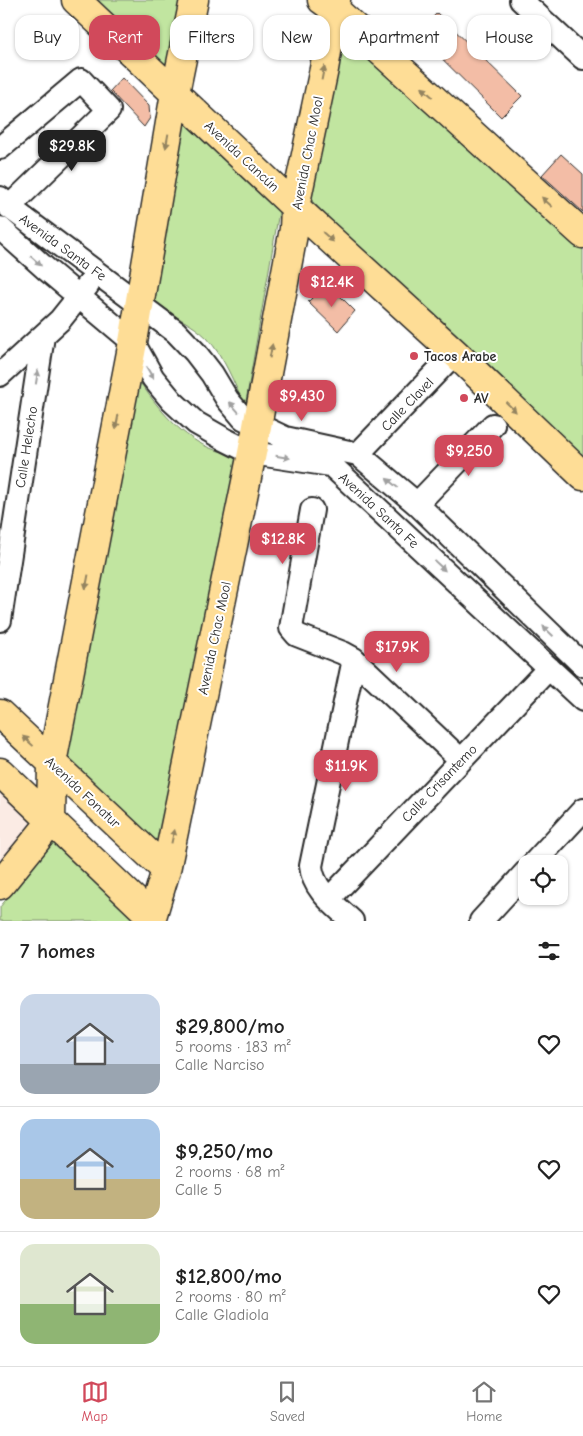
<!DOCTYPE html>
<meta charset="utf-8">
<style>
:root{--surface:#fff;--page:#f2f2f2;--text:#222;--muted:#767676;--line:#e0e0e0;--accent:#d1495b}
body{margin:0;font-family:"Comic Neue",sans-serif;background:var(--page);color:var(--text);height:100vh;display:flex;flex-direction:column;font-size:19px;white-space:nowrap}
*{box-sizing:border-box;margin:0}
p{font-size:16px;color:var(--muted)}
.icon{flex:none;width:28px;height:28px;fill:none;stroke:currentColor;stroke-width:2;stroke-linecap:round;stroke-linejoin:round}
.map{position:relative;height:921px;overflow:hidden}
.sheet{display:flex;flex-direction:column;background:var(--surface);flex:1}
.sheet>*{flex:none}
.top-card{position:absolute;left:15px;top:15px;width:554px;height:45px;display:flex;gap:10px}
.buttons{position:absolute;left:518px;top:855px;display:grid;gap:10px}
.buttons a{display:grid;place-items:center;width:50px;height:50px;border-radius:10px;background:var(--surface);box-shadow:0 1px 4px #0004;font-size:25px}
.price{position:absolute;translate:-50% -42px;padding:0 11px;border-radius:10px;background:var(--accent);color:#fff;font-size:16px;line-height:32px;filter:drop-shadow(0 1px 2px #0008)}
.price::after{content:'';position:absolute;left:50%;top:30px;width:15px;height:11px;margin-left:-8px;background:inherit;clip-path:polygon(0 0,100% 0,50% 100%)}
.price.active{background:#222;color:#fff}
ul{padding:0;list-style:none}
li{display:flex;align-items:center;gap:15px;height:125px;padding:0 20px}
li+li{border-top:1px solid var(--line)}
li span{display:grid;place-items:center;flex:none;width:140px;height:100px;border-radius:15px;color:#555}
li>.icon{margin-inline-start:auto}
span .icon{width:60px;height:60px;fill:#fffc;stroke-width:1}
li b{font-size:21px}
h2{display:flex;justify-content:space-between;align-items:center;height:60px;padding:0 20px;font-size:21px}
.tag{padding:0 18px;border-radius:15px;background:var(--surface);box-shadow:0 1px 4px #0004;font-size:18px;line-height:45px}
.tag.active{background:var(--accent);color:#fff}
.dock{display:flex;justify-content:space-around;align-items:center;height:70px;border-top:1px solid var(--line);background:var(--surface);font-size:14px;color:var(--muted)}
.dock a{display:grid;justify-items:center;gap:2px}
.dock .active{color:var(--accent)}
.map>svg:first-child{display:block}
.built{fill:#fbebe4}
.green{fill:#c1e5a0;stroke:#768866}
.building{fill:#f3bda6;stroke:#2b2b2b}
.lines{fill:none;stroke-linecap:round;stroke-linejoin:round}
.minor-casing{stroke:#2b2b2b;stroke-width:26}
.major-casing{stroke:#2b2b2b;stroke-width:31}
.minor{stroke:#fff;stroke-width:22}
.major{stroke:#fedd96;stroke-width:28}
.oneway{fill:#948460}
.oneway2{fill:#a0a0a0}
.poi-dot{fill:#d1495b;stroke:#fff;stroke-width:2}
.labels{text-anchor:middle;stroke-width:4;stroke-linejoin:round;paint-order:stroke}
.street-label{font-size:14px;fill:#2b2b2b;stroke:#fff}
.poi-label{font-size:14px;font-weight:bold;fill:#2b2b2b;stroke:#fff;text-anchor:start}
</style>
<div class="map">
<svg width="583" height="921" viewBox="0 0 583 921">
<rect width="100%" height="100%" fill="#fff"/>
<filter id="ink" filterUnits="userSpaceOnUse"><feTurbulence type="fractalNoise" baseFrequency=".02" numOctaves="2"/><feDisplacementMap in="SourceGraphic" scale="10" xChannelSelector="R" yChannelSelector="G"/><feConvolveMatrix kernelMatrix="1 2 1 2 8 2 1 2 1" color-interpolation-filters="sRGB"/></filter>
<g filter="url(#ink)">
<!-- built -->
<path class="built" d="M0,791L38,822L0,876Z"/>
<!-- green -->
<path class="green" d="M88,0H190L167,71Z
M344,31L583,250V468L312,201L324,69Z
M184,119L279,212L245,407C234,383 225,358 207,338C193,324 171,314 153,305Z
M139,381C159,409 181,438 215,450C222,452 230,453 237,455L164,842L153,847L65,765Z
M53,842L137,920V921H0V907Z"/>
<!-- building -->
<path class="building" d="M437,13L522,96L501,117L417,34Z
M122,78L149,106L150,118L144,127L110,91Z
M561,154L583,174V212L542,175Z
M333,289L355,311L338,331L308,302L320,290Z"/>
<g class="lines">
<!-- minor casing -->
<g class="minor-casing">
<path id="minor" d="M521,0L583,58
M0,148L81,80L109,110L9,207
M0,198L9,207L176,332L195,352L212,374L227,399L243,418L285,438L358,454L417,504L583,665
M0,228L46,269L133,342L153,378L172,401L196,423L224,439L252,453L331,465L583,700
M0,375L60,320L88,285
M358,454L455,353
M417,504L493,425
M312,510L291,628L297,635L343,653L354,659L461,760
M0,620L43,336
M533,864L583,810
M329,899L549,668
M352,921C335,905 313,890 311,866L354,659
M481,921L526,872"/>
</g>
<!-- major casing -->
<g class="major-casing">
<path id="major" d="M76,0L295,207L455,353L583,476
M322,0L333,8L583,234
M0,714L166,870
M0,772L152,917
M0,885L51,822L52,763L133,342L175,93L194,0
M149,921L152,917L166,870L252,453L294,229L295,207L324,69L336,0"/>
</g>
<!-- minor -->
<use href="#minor" class="minor"/>
<!-- major -->
<use href="#major" class="major"/>
</g>
<!-- one-way arrows -->
<defs><path id="oneway-solid" d="M-6-.8H1V-3.2L6.5 0L1 3.2V.8H-6Z" transform="scale(1.25)"/></defs>
<g class="oneway">
<use href="#oneway-solid" transform="translate(323 73) rotate(-79)"/>
<use href="#oneway-solid" transform="translate(427 92) rotate(-138)"/>
<use href="#oneway-solid" transform="translate(167 141) rotate(100)"/>
<use href="#oneway-solid" transform="translate(547 202) rotate(-138)"/>
<use href="#oneway-solid" transform="translate(328 237) rotate(42)"/>
<use href="#oneway-solid" transform="translate(271 351) rotate(-79)"/>
<use href="#oneway-solid" transform="translate(511 407) rotate(44)"/>
<use href="#oneway-solid" transform="translate(117 422) rotate(101)"/>
<use href="#oneway-solid" transform="translate(87 582) rotate(101)"/>
<use href="#oneway-solid" transform="translate(28 741) rotate(-137)"/>
<use href="#oneway-solid" transform="translate(173 836) rotate(-78)"/>
</g>
<g class="oneway2">
<use href="#oneway-solid" transform="translate(36 261) rotate(42)"/>
<use href="#oneway-solid" transform="translate(150 373) rotate(60)"/>
<use href="#oneway-solid" transform="translate(37 377) rotate(-81)"/>
<use href="#oneway-solid" transform="translate(234 407) rotate(-131)"/>
<use href="#oneway-solid" transform="translate(283 457) rotate(9)"/>
<use href="#oneway-solid" transform="translate(392 483) rotate(-140)"/>
<use href="#oneway-solid" transform="translate(440 566) rotate(43)"/>
<use href="#oneway-solid" transform="translate(548 631) rotate(-136)"/>
</g>
</g>
<!-- markers -->
<g class="poi-dot">
<circle cx="414" cy="356" r="5"/>
<circle cx="464" cy="398" r="5"/>
</g>
<g class="labels">
<!-- street labels -->
<g class="street-label">
<text transform="translate(307 153) rotate(-79)" y="5">Avenida Chac Mool</text>
<text transform="translate(242 156) rotate(43)" y="5">Avenida Cancún</text>
<text transform="translate(63 247) rotate(36)" y="5">Avenida Santa Fe</text>
<text transform="translate(407 404) rotate(-46)" y="5">Calle Clavel</text>
<text transform="translate(26 447) rotate(-81)" y="5">Calle Helecho</text>
<text transform="translate(379 510) rotate(43)" y="5">Avenida Santa Fe</text>
<text transform="translate(214 638) rotate(-78)" y="5">Avenida Chac Mool</text>
<text transform="translate(439 783) rotate(-46)" y="5">Calle Crisantemo</text>
<text transform="translate(83 792) rotate(43)" y="5">Avenida Fonatur</text>
</g>
<!-- poi labels -->
<g class="poi-label">
<text x="424" y="361">Tacos Arabe</text>
<text x="474" y="403">AV</text>
</g>
</g>
</svg>
<div class="buttons">
<a><svg class="icon" aria-label="locate" viewBox="0 0 24 24"><circle cx="12" cy="12" r="6"/><path d="M12 2v4M12 18v4M2 12h4M18 12h4"/></svg></a>
</div>
<b class="price active" style="left:72px;top:172px">$29.8K</b>
<b class="price" style="left:332px;top:308px">$12.4K</b>
<b class="price" style="left:302px;top:422px">$9,430</b>
<b class="price" style="left:469px;top:477px">$9,250</b>
<b class="price" style="left:283px;top:565px">$12.8K</b>
<b class="price" style="left:397px;top:673px">$17.9K</b>
<b class="price" style="left:346px;top:792px">$11.9K</b>
<div class="top-card">
<a class="tag">Buy</a>
<a class="tag active">Rent</a>
<a class="tag">Filters</a>
<a class="tag">New</a>
<a class="tag">Apartment</a>
<a class="tag">House</a>
</div>
</div>
<section class="sheet">
<h2>7 homes<svg class="icon" aria-label="filters" viewBox="0 0 24 24"><path d="M4 7h16M4 17h16"/><circle cx="9" cy="7" r="2"/><circle cx="15" cy="17" r="2"/></svg></h2>
<ul>
<li><span style="background:linear-gradient(#c9d6e8 70%,#9aa5b1 0)"><svg class="icon" aria-label="home" viewBox="0 0 24 24"><path d="M3 11l9-7 9 7M6 9v11h12V9"/></svg></span><div><b>$29,800/mo</b><p>5 rooms · 183 m²</p><p>Calle Narciso</p></div><svg class="icon" aria-label="heart" viewBox="0 0 24 24"><path d="M12 20l-8-8c-3-5 5-10 8-4 3-6 11-1 8 4z"/></svg></li>
<li><span style="background:linear-gradient(#a9c7e8 60%,#c2b280 0)"><svg class="icon" aria-label="home" viewBox="0 0 24 24"><path d="M3 11l9-7 9 7M6 9v11h12V9"/></svg></span><div><b>$9,250/mo</b><p>2 rooms · 68 m²</p><p>Calle 5</p></div><svg class="icon" aria-label="heart" viewBox="0 0 24 24"><path d="M12 20l-8-8c-3-5 5-10 8-4 3-6 11-1 8 4z"/></svg></li>
<li><span style="background:linear-gradient(#dfe7d0 60%,#8fb573 0)"><svg class="icon" aria-label="home" viewBox="0 0 24 24"><path d="M3 11l9-7 9 7M6 9v11h12V9"/></svg></span><div><b>$12,800/mo</b><p>2 rooms · 80 m²</p><p>Calle Gladiola</p></div><svg class="icon" aria-label="heart" viewBox="0 0 24 24"><path d="M12 20l-8-8c-3-5 5-10 8-4 3-6 11-1 8 4z"/></svg></li>
</ul>
</section>
<nav class="dock">
<a class="active"><svg class="icon" aria-label="map" viewBox="0 0 24 24"><path d="M3 6l6-2 6 2 6-2v14l-6 2-6-2-6 2zM9 4v14M15 6v14"/></svg>Map</a>
<a><svg class="icon" aria-label="saved" viewBox="0 0 24 24"><path d="M7 4h10v16l-5-4-5 4z"/></svg>Saved</a>
<a><svg class="icon" aria-label="home" viewBox="0 0 24 24"><path d="M3 11l9-7 9 7M6 9v11h12V9"/></svg>Home</a>
</nav>
